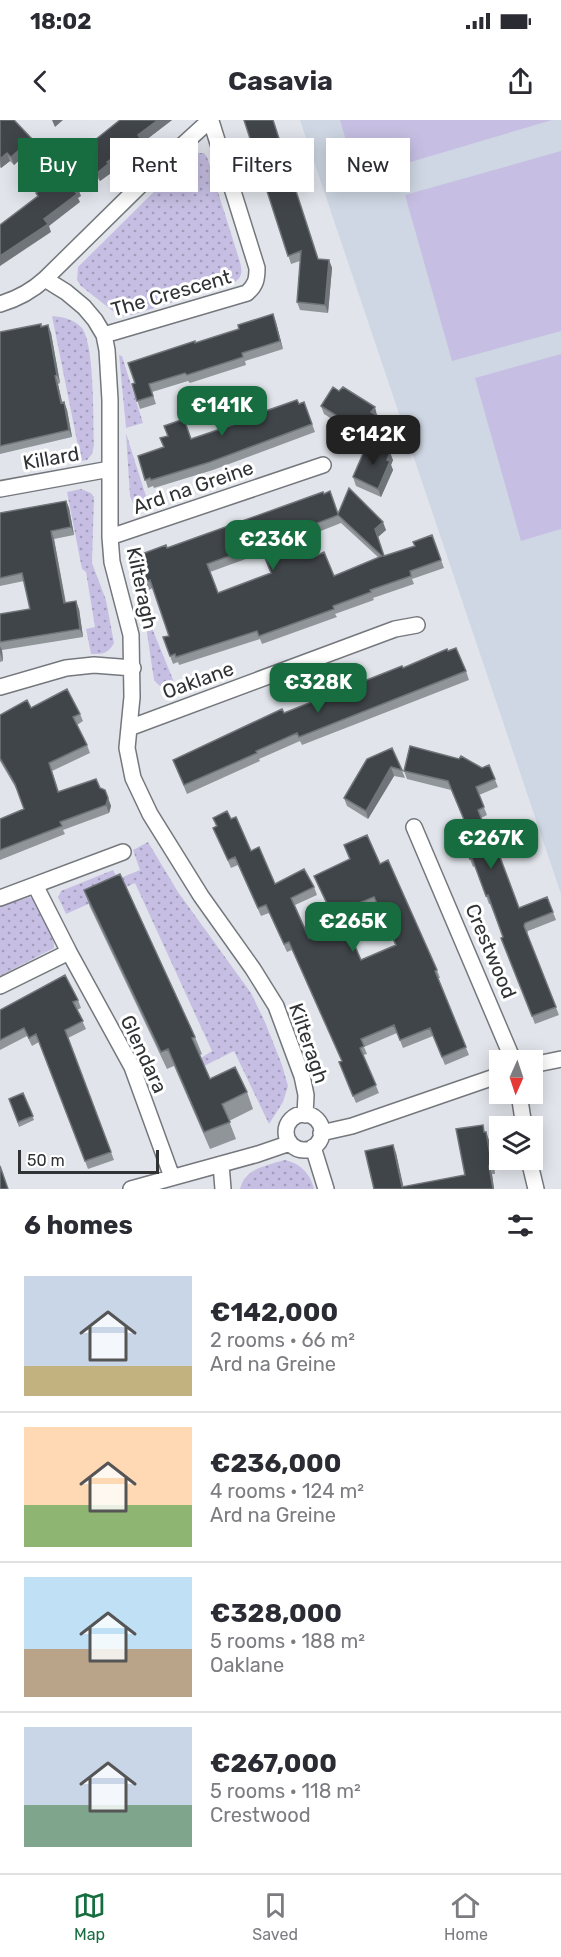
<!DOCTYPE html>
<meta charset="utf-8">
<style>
:root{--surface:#fff;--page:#f7f7f7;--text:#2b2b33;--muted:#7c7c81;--line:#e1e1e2;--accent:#176d40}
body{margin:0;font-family:Rubik,sans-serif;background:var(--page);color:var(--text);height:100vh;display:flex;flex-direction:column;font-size:22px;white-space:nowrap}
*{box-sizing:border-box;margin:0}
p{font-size:20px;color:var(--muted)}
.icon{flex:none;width:33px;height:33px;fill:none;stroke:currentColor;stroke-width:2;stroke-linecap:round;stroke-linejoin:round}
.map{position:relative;height:1069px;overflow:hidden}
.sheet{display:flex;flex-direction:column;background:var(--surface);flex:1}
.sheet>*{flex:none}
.banner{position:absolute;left:18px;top:18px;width:525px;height:54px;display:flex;gap:12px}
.needle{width:39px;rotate:183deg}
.tools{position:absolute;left:489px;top:930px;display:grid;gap:12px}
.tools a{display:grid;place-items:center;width:54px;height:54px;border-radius:0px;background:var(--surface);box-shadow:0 3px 15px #0003;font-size:30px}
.scale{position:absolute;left:18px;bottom:15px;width:141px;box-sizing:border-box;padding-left:6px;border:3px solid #303234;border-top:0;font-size:16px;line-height:21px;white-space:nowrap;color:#303234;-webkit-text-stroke:4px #fff;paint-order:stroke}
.price{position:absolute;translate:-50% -51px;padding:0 14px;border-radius:12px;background:var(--accent);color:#fff;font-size:20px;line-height:39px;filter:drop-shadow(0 2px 3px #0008)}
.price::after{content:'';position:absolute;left:50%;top:36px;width:18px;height:14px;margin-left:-9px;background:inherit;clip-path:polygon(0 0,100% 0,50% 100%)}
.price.current{background:#222;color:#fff}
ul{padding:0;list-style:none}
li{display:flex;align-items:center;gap:18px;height:150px;padding:0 24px}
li+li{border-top:2px solid var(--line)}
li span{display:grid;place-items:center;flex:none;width:168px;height:120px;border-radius:0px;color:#555}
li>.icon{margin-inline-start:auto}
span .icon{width:72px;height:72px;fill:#fffc;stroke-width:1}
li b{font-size:26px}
h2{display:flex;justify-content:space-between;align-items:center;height:72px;padding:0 24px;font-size:26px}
.tag{padding:0 21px;border-radius:0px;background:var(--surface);box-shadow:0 3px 15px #0003;font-size:21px;line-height:54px}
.tag.current{background:var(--accent);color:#fff}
.status{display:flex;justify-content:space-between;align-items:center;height:42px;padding:0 30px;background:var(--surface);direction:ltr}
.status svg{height:16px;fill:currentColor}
header{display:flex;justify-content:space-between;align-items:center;height:78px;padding:0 24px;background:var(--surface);font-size:27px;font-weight:700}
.tabs{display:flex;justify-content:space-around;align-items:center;height:84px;border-top:2px solid var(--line);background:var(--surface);font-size:16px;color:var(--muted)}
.tabs a{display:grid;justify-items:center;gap:3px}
.tabs .current{color:var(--accent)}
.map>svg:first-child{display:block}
.built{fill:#ced7e3}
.green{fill:url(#green-dots)}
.pitch{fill:#c6bfe3}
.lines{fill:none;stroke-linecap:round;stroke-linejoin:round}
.minor-casing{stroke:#74787d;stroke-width:18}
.minor{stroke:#fff;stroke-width:15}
.wall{fill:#90959a;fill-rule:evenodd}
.shaded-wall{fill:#70757a}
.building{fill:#404549;stroke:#70757a;stroke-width:1.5;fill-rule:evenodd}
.labels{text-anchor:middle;stroke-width:6;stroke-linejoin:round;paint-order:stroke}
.street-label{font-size:20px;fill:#303234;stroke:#fff}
</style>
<div class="status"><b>18:02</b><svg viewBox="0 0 49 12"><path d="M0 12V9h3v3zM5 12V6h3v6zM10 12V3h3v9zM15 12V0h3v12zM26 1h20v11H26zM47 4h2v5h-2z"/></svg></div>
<header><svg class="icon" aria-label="back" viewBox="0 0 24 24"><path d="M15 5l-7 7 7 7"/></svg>Casavia<svg class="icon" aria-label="share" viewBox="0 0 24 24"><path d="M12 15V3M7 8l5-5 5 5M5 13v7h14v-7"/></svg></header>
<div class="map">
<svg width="561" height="1069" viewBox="0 0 561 1069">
<defs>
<pattern id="green-dots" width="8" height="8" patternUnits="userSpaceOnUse" patternTransform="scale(1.5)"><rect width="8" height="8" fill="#c6bfe3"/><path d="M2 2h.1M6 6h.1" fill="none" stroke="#a19cb9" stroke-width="1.8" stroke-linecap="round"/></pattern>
</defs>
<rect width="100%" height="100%" fill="#e1e5eb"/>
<!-- built -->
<path class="built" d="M300,0H561V774Z"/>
<!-- green -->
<path class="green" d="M198,33H204L207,37L240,142C242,151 243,156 235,162L132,195L119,196L81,166L77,160L78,147L184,42Z
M52,196C63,197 74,199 82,208C95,226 93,301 94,325L92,334L87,340L81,341Z
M119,235L122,236L143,303L126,308Z
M126,313L150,389L142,392L135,388L130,376Z
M81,369L91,373L94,377L92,443L106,480L114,523C108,534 103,534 91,534L86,509L95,507L86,452L82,449L67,372Z
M143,486L176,567C166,570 160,568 154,560Z
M148,722L178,772L251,873L265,902L282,945L288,966L283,982L269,1004L234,931L204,946L201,938L212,931L135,763L66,794L58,777L61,771L113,750L118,759L140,750L133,730Z
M30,777L36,782L54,823V828L0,856V786Z
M284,1040C299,1042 311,1054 314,1069H240C245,1048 266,1046 284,1040Z"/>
<!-- pitch -->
<path class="pitch" d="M340,0H552L357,58Z
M561,31V211L452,241L405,75Z
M561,234V409L521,421L475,258Z"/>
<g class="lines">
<!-- minor casing -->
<g class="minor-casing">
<path id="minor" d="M210,0L164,42L45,159L66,172L84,187L95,200L104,215L107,230L110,280V417L112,442L131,515L132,577L127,628L133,658L150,694L201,776L253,849L276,886L302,956L306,975L305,995
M0,184C17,179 33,170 45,159
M104,215L247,173C256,165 257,159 257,148L211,1
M0,369L110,349
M110,417L323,345
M0,567L66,548L94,545L133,548
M129,608L395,509L417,505
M414,707L513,940
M35,765L69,832L132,947L172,1057
M0,778L123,732
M0,866L69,832
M532,945L561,939
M519,974L524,1006
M286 1012a18 18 0 1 1 36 0a18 18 0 1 1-36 0Z
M321,1013L352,1006L500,955
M313,1027L326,1069
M529,1040L536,1069
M221,1044L223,1069
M131,1069L258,1034L290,1023"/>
</g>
<!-- minor -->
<use href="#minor" class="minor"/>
</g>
<!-- wall -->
<path class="wall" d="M0,0L35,26L14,45L10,41L1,48L0,47Z
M120,0H172L142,23L143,27L110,50L111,53L100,61L83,40L80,32Z
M244,0L318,139L329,140L332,148L328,193L300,190L297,182L300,141L291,144Z
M273,194L283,229L245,241L246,245L190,263L188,261L152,272L156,284L140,289L132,264L135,263L195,223L239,209Z
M48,205L51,213L60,263L58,264L62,283L64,282L67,290L72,317L0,334V212Z
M339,271L377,295L379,300L391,314L381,328L393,340L391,345L393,350L381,377L356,366L353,357L371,324L324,294L321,286Z
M304,282L315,312L213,350L154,368L153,366L148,368L138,336L191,319L241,302L257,294Z
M324,374L338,394L386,410L378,417L384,436L415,426L432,415L444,448L412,459L414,464L373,478L374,480L335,494L337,497L262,524L260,519L179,545L178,542L173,544L163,517L169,516L153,468L144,472L131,438L167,428ZM341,403L379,438L334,456L316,436L308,416ZM262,433L271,453L218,473L210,452Z
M66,381L69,388L74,415L54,419L66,483L79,489L83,517L2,530L3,541L0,542V494L30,489L24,461L0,466V393Z
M448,531L466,551L469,560L302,625L300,621L259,639L260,641L187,674L173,640L284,593Z
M31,588L80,594L83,601L77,605L87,625L90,633L52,651L59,672L100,668L108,678L111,686L109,693L63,710L65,714L0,740V699L24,689L17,670L0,641V595Z
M367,639L402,650L405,658L394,656L368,699L347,686L344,678Z
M489,645L498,667L479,675L487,695L481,698L495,734L519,788L547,777L556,800L528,811L527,814L559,895L535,904L504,826L503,817L490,784H489L475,746L473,747L457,705L465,702L451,670L407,659L404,651L482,648Z
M213,698L231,699L251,731L275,764L314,767L317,775L295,785L309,818L361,840L395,825L377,785L335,802L314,756L350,739L344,725L380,744L437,850L440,858H438L469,935L445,945L433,916L403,928L397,913L364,927L367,934L363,935L379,973L356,983L339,942L342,941L292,830L287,832L269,793L261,796L238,745L231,748L213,708L216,706Z
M84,770L195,917L202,934L200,935L210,959L247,972L253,989L229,1001L236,1019L210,1029L174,946L167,949L90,787Z
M78,880L81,888L77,890L86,909L68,918L114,1040L88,1049L39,922L32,926L27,916L0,930V890Z
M23,973L34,1000L19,1007L9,979Z
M485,1012L489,1020L495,1054H492L494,1069H374L393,1025L396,1033L403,1067L465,1055Z"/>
<!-- shaded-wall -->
<path class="shaded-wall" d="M52,0H63L55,7Z
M158,0H172L142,23L143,27L110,50L111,53L100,61L97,53L107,42L138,15Z
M32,19L35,26L14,45L11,37Z
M7,33L10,41L1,48L0,39Z
M78,68L81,76L78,78L80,82L49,106L51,112L0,146V136L44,99Z
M329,140L332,148L328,193L325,185Z
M273,194L276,202L283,229L280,221Z
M48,205L51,213L60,263L57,255Z
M55,256L58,264L64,290L61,283Z
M64,282L67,290L72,317L69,310Z
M375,287L377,295L374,300L371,292Z
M388,306L391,314L380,329L377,321Z
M390,332L393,340L391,345L393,350L381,377L378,369L387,340Z
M66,381L69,388L74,415L71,407Z
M383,402L386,410L378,417L375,409Z
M51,411L54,419L67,491L64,483Z
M76,481L79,489L83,517L80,509Z
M0,526L2,530L3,541L0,533Z
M391,647L394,656L368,699L366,691Z
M108,678L111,686L109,693L106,685Z
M486,1012L489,1020L495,1054L492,1046Z
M393,1025L396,1033L404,1069H403Z
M489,1046L492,1054L494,1069H493Z"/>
<!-- building -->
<path class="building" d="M0,0H14L32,19L11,37L7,33L0,39Z
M120,0H158L138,15L140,18L107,42L108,44L97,53L80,32Z
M244,0H273L318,139L329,140L325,185L297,182L301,131L288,136Z
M63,52L78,68L74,70L77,74L44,99L48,104L0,136V105L38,76L36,73Z
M273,194L280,221L242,233L243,237L187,255L185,253L149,264L153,276L137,281L132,264L135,263L128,243L195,221V223L239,209L238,205Z
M41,204V207L48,205L57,255L55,256L61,283L64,282L69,310L0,326V212Z
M248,267L257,294L297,280L299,284L304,282L312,304L210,342L151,360L150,358L145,360L138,336L164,327L160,318L168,316L164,306L184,299L191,319L241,302L231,272Z
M333,267L339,271L343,267L375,287L371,292L378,296L377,298L388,306L377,321L321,286Z
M368,322L390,332L387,340L390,341L378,369L353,357Z
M349,368L383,402L375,409L384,436L415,426L413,422L432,415L441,440L410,451L411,456L370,470L371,472L333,486L334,489L259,516L257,511L176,537L175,534L170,536L163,517L169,516L150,460L141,464L131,438L166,425L167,428L323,372L324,374L330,371L338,394ZM338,395L382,436L334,456L324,432L316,436L305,408ZM260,425L271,453L218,473L207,444Z
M66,381L71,407L51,411L64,483L76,481L80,509L0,522V494L30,489L22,453L0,458V393Z
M456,528L466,551L299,617L297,613L256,631L257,633L184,665L173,640L282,589L284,593L402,546L403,548L447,529L448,531Z
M67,569L80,594L73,597L87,625L49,643L58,672L96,659L100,668L105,670L108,678L106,685L60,702L62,706L0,730V699L24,689L15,664L0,638V595L27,580L31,588Z
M410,626L459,639L461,636L482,648L489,645L495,659L476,667L484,687L478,690L495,734L497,733L500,737L519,788L547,777L553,792L525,803L524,806L556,887L532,896L501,818L503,817L488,775L486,776L472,738L470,739L457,705L465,702L448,661L404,651Z
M392,628L402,650L391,647L366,691L344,678L367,639Z
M227,691L231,699L236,697L251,731L259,727L275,764L304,749L314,767L291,778L309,818L345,803L361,840L396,825L374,777L332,794L314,756L350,739L344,725L367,715L380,744L388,740L437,850L435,851L466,927L442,937L430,908L400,920L394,905L361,919L364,926L360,928L376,965L353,976L339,942L342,941L289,822L284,824L266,785L258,788L235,737L228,740L213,708L217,706L213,698Z
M120,754L195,917L192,918L210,959L235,947L247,972L222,984L230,1002L204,1012L168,929L161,932L84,770Z
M65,855L78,880L73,882L83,901L65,910L111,1032L85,1041L36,914L29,918L24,908L0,920V890Z
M23,973L33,996L18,1002L9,979Z
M483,1005L484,1012H486L492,1046H489L493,1069H374L365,1031L393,1025L402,1067L465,1055L456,1009Z
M0,1046L8,1069H0Z"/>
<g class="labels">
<!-- street labels -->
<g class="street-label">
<text transform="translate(171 173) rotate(-16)" y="7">The Crescent</text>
<text transform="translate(51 338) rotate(-10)" y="7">Killard</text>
<text transform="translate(193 367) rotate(-19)" y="7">Ard na Greine</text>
<text transform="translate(142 468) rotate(78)" y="7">Kilteragh</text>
<text transform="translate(198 560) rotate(-20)" y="7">Oaklane</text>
<text transform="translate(491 831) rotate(67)" y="7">Crestwood</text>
<text transform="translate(309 923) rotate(71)" y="7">Kilteragh</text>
<text transform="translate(144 934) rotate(65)" y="7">Glendara</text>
</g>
</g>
</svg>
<div class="tools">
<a><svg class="needle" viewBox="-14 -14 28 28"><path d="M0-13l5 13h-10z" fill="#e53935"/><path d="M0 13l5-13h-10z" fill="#7c7c81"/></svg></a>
<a><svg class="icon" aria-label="layers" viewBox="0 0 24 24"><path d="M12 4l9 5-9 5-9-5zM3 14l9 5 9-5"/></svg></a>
</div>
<div class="scale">50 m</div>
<b class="price" style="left:222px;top:317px">€141K</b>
<b class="price current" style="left:373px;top:346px">€142K</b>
<b class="price" style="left:273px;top:451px">€236K</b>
<b class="price" style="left:318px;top:594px">€328K</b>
<b class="price" style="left:491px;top:750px">€267K</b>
<b class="price" style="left:353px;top:833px">€265K</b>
<div class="banner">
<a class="tag current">Buy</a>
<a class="tag">Rent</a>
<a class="tag">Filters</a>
<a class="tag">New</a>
</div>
</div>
<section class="sheet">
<h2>6 homes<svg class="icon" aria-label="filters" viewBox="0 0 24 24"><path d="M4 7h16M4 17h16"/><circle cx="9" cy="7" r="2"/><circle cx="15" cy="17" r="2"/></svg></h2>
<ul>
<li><span style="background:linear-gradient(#c9d6e8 75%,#c2b280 0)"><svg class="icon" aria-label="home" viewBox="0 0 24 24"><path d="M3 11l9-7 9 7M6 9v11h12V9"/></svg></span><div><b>€142,000</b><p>2 rooms · 66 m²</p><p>Ard na Greine</p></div></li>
<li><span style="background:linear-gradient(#ffd9b3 65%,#8fb573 0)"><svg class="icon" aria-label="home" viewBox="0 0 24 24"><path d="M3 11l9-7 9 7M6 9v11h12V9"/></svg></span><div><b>€236,000</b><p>4 rooms · 124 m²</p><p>Ard na Greine</p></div></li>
<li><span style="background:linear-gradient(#bfe0f5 60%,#b9a48a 0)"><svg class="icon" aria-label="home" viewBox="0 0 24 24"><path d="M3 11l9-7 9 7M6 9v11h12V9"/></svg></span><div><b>€328,000</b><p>5 rooms · 188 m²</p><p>Oaklane</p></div></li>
<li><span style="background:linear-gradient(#c9d6e8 65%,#7fa58c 0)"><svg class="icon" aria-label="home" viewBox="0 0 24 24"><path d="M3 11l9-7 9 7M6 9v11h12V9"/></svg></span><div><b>€267,000</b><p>5 rooms · 118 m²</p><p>Crestwood</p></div></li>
</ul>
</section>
<nav class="tabs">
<a class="current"><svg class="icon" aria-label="map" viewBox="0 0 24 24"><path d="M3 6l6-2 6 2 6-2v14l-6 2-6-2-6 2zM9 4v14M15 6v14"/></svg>Map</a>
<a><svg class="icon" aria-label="saved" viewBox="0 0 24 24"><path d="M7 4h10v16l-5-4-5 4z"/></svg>Saved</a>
<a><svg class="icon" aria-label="home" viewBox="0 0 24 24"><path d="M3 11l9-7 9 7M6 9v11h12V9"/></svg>Home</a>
</nav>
